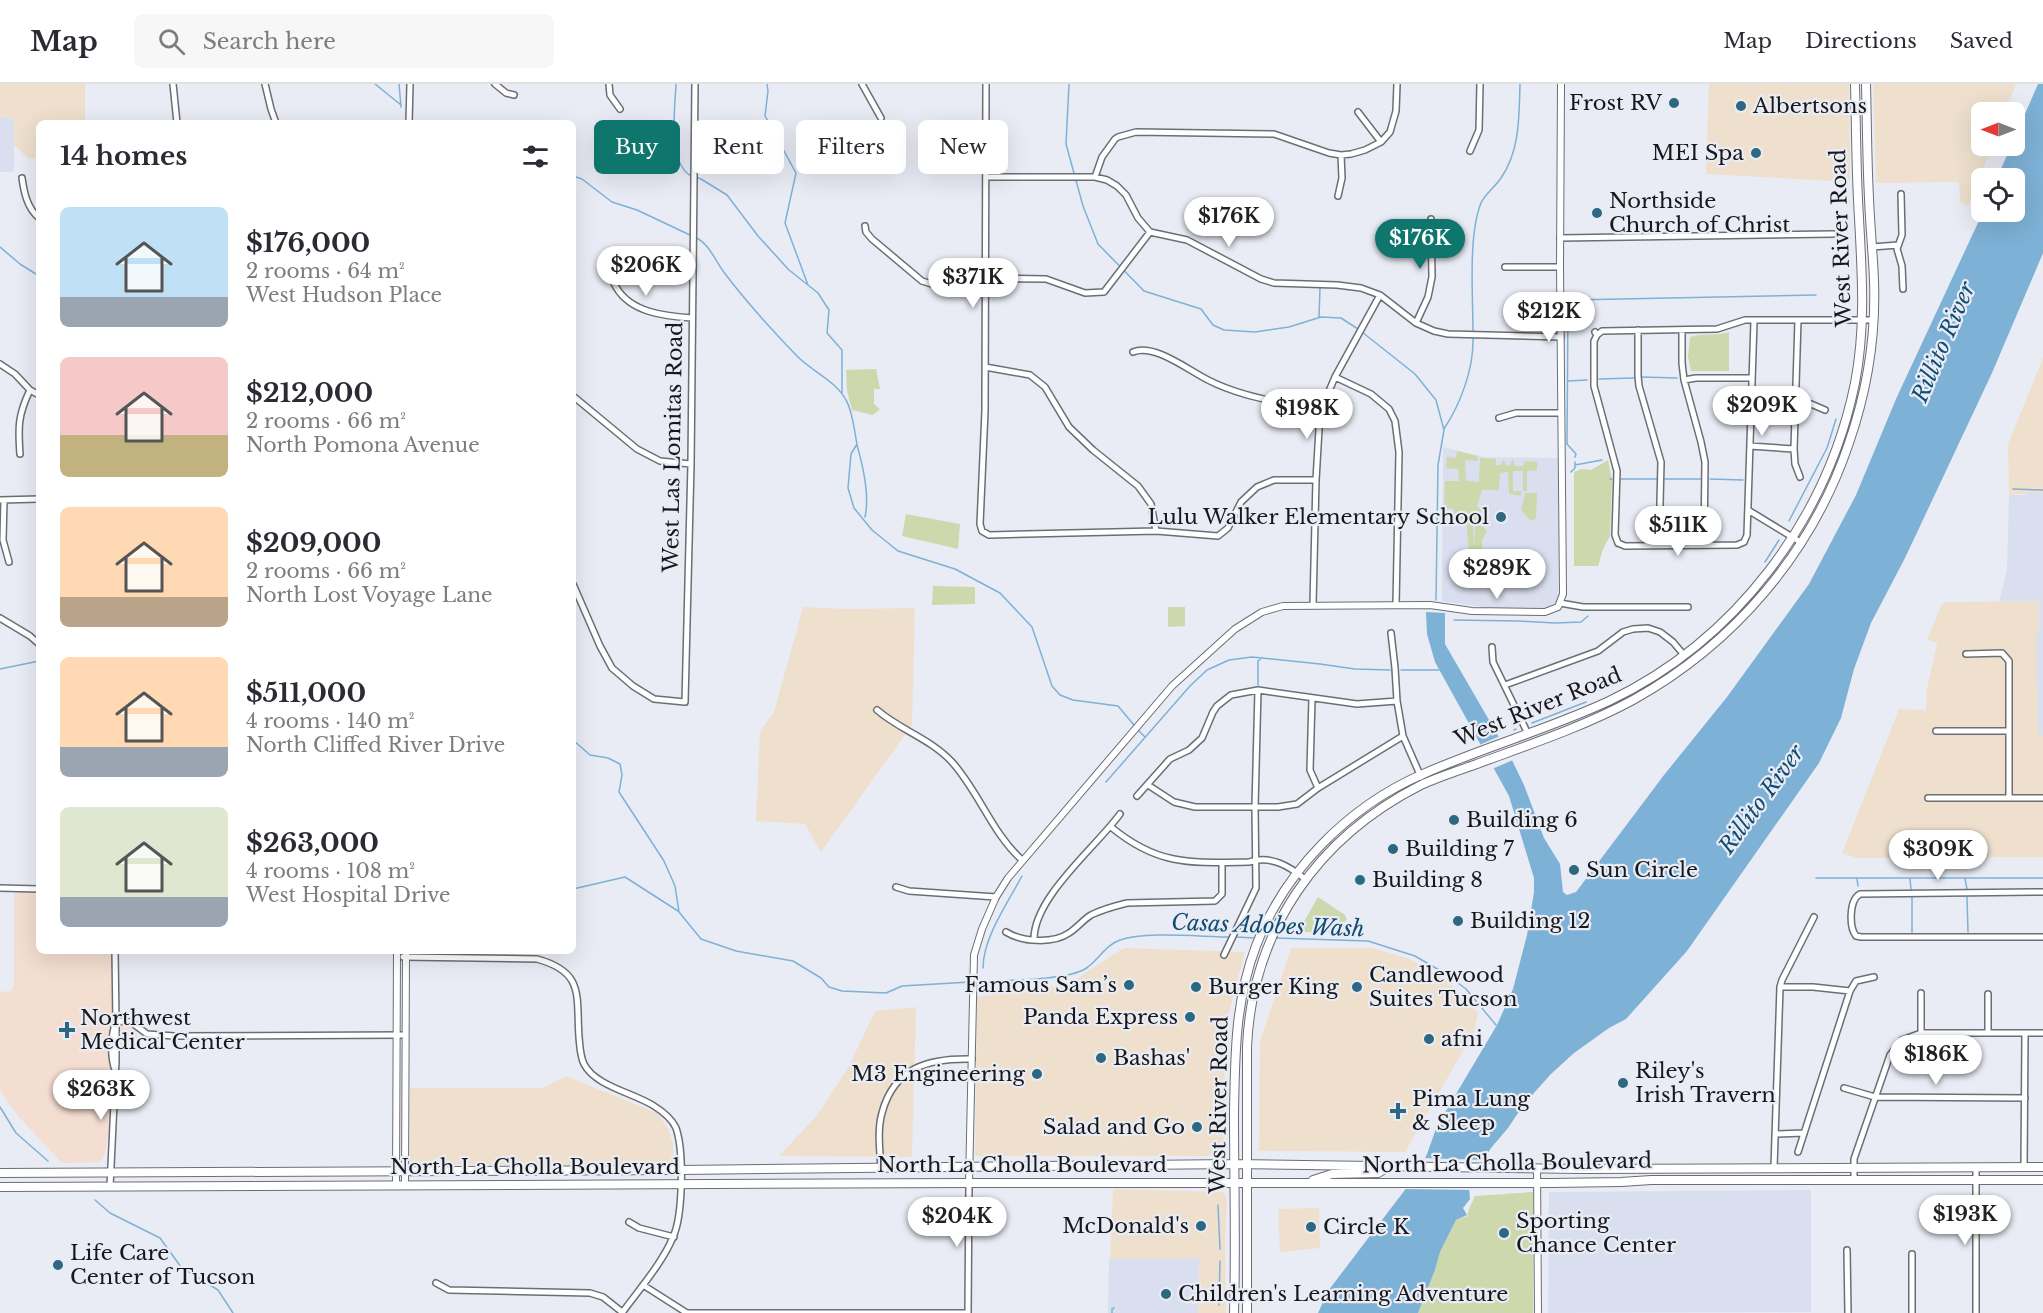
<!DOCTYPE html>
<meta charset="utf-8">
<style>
:root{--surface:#fff;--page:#f7f7f7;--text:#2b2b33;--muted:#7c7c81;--line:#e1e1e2;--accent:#0f766e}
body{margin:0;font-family:"Libre Baskerville",serif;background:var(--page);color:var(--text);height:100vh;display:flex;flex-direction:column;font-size:22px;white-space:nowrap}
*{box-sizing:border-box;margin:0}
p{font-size:20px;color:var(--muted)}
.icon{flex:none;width:33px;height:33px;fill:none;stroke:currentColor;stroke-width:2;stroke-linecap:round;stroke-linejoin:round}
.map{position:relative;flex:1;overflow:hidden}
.side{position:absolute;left:36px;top:36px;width:540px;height:834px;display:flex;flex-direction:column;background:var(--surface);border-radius:9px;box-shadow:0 6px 24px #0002}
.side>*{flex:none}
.guide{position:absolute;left:594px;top:36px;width:570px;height:54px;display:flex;gap:12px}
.needle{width:39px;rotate:270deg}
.fabs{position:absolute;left:1971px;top:18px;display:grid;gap:12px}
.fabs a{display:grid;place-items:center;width:54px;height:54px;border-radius:9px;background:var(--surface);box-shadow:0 6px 24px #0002;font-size:30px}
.price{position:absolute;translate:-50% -51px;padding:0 14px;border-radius:21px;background:#fff;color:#222;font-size:20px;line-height:39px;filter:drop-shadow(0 2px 3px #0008)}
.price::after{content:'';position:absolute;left:50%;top:36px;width:18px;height:14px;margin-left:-9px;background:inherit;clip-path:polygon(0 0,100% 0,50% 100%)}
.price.active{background:var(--accent);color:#fff}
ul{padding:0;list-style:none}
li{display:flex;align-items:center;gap:18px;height:150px;padding:0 24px}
li span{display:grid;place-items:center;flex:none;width:168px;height:120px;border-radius:9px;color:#555}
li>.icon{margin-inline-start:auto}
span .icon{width:72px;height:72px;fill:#fffc;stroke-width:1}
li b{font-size:26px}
h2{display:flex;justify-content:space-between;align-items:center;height:72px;padding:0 24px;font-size:26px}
.tag{padding:0 21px;border-radius:9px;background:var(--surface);box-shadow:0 6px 24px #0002;font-size:21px;line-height:54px}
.tag.active{background:var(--accent);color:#fff}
header{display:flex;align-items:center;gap:36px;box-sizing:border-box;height:84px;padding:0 30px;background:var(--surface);border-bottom:2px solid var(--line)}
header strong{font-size:28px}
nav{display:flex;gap:33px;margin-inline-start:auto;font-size:21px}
.search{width:420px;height:54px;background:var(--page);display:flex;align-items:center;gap:15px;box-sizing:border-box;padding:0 21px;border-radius:9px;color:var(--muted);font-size:22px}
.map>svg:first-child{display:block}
.commercial{fill:#eee0cd}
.built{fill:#dadfef}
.medical{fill:#f4ddd1}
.green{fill:#cdd9ac}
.water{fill:#7eb1d6}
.pier{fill:#e9ecf5}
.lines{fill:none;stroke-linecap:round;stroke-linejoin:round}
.stream{stroke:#7eb1d6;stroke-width:1.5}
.minor-casing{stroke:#6c6e76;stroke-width:8}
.tertiary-casing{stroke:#6c6e76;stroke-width:8}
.primary-casing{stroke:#6c6e76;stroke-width:10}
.minor{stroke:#fff;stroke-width:5}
.tertiary{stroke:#fff;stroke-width:6}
.primary{stroke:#fff;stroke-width:8}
.poi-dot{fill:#2e6781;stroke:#e9ecf5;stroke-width:2}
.labels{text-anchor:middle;stroke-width:4.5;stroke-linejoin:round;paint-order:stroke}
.poi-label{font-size:21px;fill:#17181b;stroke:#e9ecf5;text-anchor:start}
.street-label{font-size:21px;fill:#17181b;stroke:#e9ecf5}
.water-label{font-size:22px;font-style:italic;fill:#114d72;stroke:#e9ecf5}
</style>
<header>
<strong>Map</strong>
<div class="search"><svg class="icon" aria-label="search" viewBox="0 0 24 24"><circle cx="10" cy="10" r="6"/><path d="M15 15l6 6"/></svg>Search here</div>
<nav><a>Map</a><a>Directions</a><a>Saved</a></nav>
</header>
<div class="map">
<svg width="2043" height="1229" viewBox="0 0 2043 1229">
<rect width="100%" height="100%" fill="#e9ecf5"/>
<!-- commercial -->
<path class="commercial" d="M0,0H85V39H39V74H28L14,61V35L0,33Z
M1709,0H1849L1850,98L1706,90Z
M1873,0H2016L2005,28H1982V62H1992L1968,123L1960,117L1959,98L1876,99Z
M2043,274V409L2009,411L2008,360Z
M2039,517L2038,651H2043V773L1857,774L1842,769L1899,625L1926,626L1927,605L1937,559L1927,555L1942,520L1945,518Z
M803,523L847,525L915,524L912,641L821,768L805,740L756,737L760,647L774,628Z
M1124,864L1245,868L1225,943L1224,1072H975L977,913L1068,900Z
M1291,864H1373L1407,874L1445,895L1478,929L1474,948L1405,1068L1259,1067L1260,957Z
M916,923L912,1073L779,1072L819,1029L849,982L875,927Z
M566,992L657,1029L668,1044L673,1060V1082L410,1080V1004H543Z
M1113,1105L1223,1108L1227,1114L1225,1159L1226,1229H1108Z
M1319,1124L1320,1164L1280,1168L1278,1125Z"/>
<!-- built -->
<path class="built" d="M0,33L14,35V88H0Z
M1443,363L1484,373L1559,374L1558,513L1557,519L1552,524H1489L1442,517Z
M2030,408L2043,409V651H2038L2036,550L2039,549V517H1999L2007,486L2009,411H2024Z
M1811,1106V1228L1548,1229L1549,1108Z
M1199,1174L1198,1229H1108L1109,1175Z"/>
<!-- medical -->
<path class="medical" d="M24,807L39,809V867H112V940L132,943L137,948V966H119L111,969L109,1042L105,1069L101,1078L62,1079L19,1033L0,1006V908L12,907L14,902V808Z"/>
<!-- green -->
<path class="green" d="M1729,248V287H1691L1688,272L1690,253C1702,249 1716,252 1729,248Z
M876,285L880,305H874V320L880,325L873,331L852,326L847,307L846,286Z
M1457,367L1477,372L1478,377L1465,376L1466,397L1479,398L1480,374L1496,375V381H1501L1504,375L1506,382L1510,381L1513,375L1515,382H1523L1525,377L1537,378V386L1527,387V407H1523V387H1513V407H1521V412L1509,410L1508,388L1500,389L1499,406H1482L1477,422L1482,426L1473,442L1474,466L1475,442H1483L1487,447L1482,456V469L1469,467L1466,435H1454V425L1444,424L1445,397H1459L1458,385L1446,384L1447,373L1456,374Z
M1608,376L1612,397L1610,452L1603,465L1598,482H1574V388L1581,385L1591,386Z
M1525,409H1537L1536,435L1531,437L1521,426Z
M906,430L960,440L958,465L902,452Z
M933,502L975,503V520L932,521Z
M1168,523H1185V542L1168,543Z
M1318,813L1345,831L1347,835L1337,849L1303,848L1302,841Z
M1533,1108V1229H1418L1435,1186L1440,1168L1456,1136L1467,1132L1469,1125L1475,1112Z"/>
<!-- water -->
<path class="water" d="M2038,0H2043V169L1992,289L1905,474L1871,539L1854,585L1841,634L1819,679L1687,867L1626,935L1609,944L1574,969L1551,990L1524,1020L1508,1044L1491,1064L1477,1085L1469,1104L1470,1115L1463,1124L1467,1131L1456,1136L1440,1168L1435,1186L1418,1229H1318L1328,1207L1417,1090L1427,1070L1437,1042L1497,941L1513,905L1527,851L1534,808V794L1509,712L1435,578L1427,550L1426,528L1445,529V560L1511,674L1524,701L1544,754L1560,780L1563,808L1567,811L1576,808L1664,691L1727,613L1809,500L1856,411L1896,315L1983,128H2014V94H1997L2011,62H2014L2015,53Z"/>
<!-- pier -->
<path class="pier" d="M1500,652L1513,676L1492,685L1479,661Z
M1422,1074L1487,1076L1480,1086L1473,1106L1401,1105L1414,1089Z"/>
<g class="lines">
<!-- stream -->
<path class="stream" d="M375,0L401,21
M399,0L401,23
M676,0C675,25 667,78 691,92
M767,0L768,7L765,32L796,89L785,139L808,201
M1069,0L1066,60L1083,122L1098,160L1144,207L1201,225L1213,241L1224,246L1255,248L1289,243L1321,233L1341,234L1358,245
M573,92L582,95L612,118L637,126L690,151
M696,93L701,95L727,111L758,152L789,186L818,209L829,226L827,249L842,266V310
M695,153C709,160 714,174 723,187C746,218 772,246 798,273C813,288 836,297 846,316C853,328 854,346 857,360L851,370L848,404L854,424L872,446L898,467L955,485L1000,509L1032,543L1052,602L1060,611L1073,616L1118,622L1134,641
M0,163L20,180L39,192
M1319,233L1320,204
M1362,248L1415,290L1436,316L1444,346L1438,381L1436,516
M1473,248C1473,213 1468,151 1481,119C1485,110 1495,103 1501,94C1520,67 1519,32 1520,0
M1642,293L1677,294
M1599,295L1634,294
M1568,297L1587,296
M1444,345C1461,319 1474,284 1473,253
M857,361C863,382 870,411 865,433
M1575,373L1576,370L1567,360L1568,219L1571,216L1816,211
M1575,381L1602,376
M1571,388L1575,384V378
M1610,395H1612
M1621,395H1657
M1665,395H1702
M1710,395L1743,396
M2013,405L2043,406
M1789,437L1827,364L1836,335
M1765,478L1779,456
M1454,536L1518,537L1555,539L1581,538L1588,532
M0,585L39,577
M1401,586H1439
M1258,601V577L1262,574
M1532,639L1586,618
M1137,645L1145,653
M1514,646L1516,645
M573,656L590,671L608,674L620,680L622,691L619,708L664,777L675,802L679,828L701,855L736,867L793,877L821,894L829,903L842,907L886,909L902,902L970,898
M1106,698L1190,602L1207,586L1229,576L1252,573L1320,580L1355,585L1390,586
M1816,794H2043
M1857,795L1858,802
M1910,795L1911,805
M1965,795L1967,805
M573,805L625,793L678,827
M1912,813V848
M1967,813L1968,848
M1236,853L1255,854
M1275,854L1368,857L1415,872L1446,890L1466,905L1496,941
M983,884C983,854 1008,818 1022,792
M975,898C1001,896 1065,897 1085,885C1098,877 1105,861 1120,856C1146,847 1202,853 1231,853
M0,1023L16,1049L48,1077
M95,1116L110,1129L160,1154L181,1183L218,1206L233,1229
M1218,1121L1220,1165
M1219,1221L1220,1177
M1112,1229V1225L1114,1224"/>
<!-- minor casing -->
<g class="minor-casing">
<path id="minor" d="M173,0L177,39
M265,0L271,25L276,39
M495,0L506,9L514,11
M609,0L610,11L620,25
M862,0L881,34
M986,0L985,327L980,440L982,447L989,451L1156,447L1218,452L1228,444L1241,418L1257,403L1274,396H1316
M1358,28L1381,58
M409,39L410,0
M1470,67L1479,46L1480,0
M986,93H1095L1102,73L1115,55L1118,53L1136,48L1274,50L1329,69L1341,71L1351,70L1365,66L1381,58L1390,48L1396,27L1397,0
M1095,93L1107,96L1117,102L1126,111L1138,134L1150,148L1187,156L1261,195L1274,199L1337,201L1361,204L1380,211L1416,239L1434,247L1448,250L1561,253
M22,94C24,108 27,124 39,134
M1901,110L1902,151L1897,165L1902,182L1903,205
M1338,112L1342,94L1341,71
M865,142L866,148L872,155L922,197L935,201L966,194L1046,195L1085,209L1104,208L1150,148
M1560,154L1833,150
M1872,163L1898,161
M607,181C610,188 612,196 616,203C631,229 665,232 692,234
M1505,183H1560
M1798,236L1794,365L1795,380L1800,393
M1416,239L1428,213L1432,193L1431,135
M1638,246V292L1639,302L1661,378L1659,461
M1682,246V279L1684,296L1701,358L1705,378L1704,461
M1595,248L1597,251L1594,257V302L1617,387L1615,451L1618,459
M1597,251L1602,247L1717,245L1745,236H1873
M1133,268C1154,259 1188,286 1208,296C1243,314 1283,318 1320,328
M0,280L15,290L30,306L39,311
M985,283L1030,291L1045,303L1069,343L1093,366L1138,402L1151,420L1156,447
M1335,293L1371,310L1389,325L1395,337L1399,368L1396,521
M1684,296L1696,294H1752
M573,312L637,365L660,377L691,380
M1796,319L1811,320L1825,326
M1499,334L1516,329H1561
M1750,362L1794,365
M20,370C18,343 18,331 30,306
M0,416L39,415
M4,416L3,456L9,478
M1748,426L1802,459
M1744,458L1747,451L1754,237
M1618,459L1625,462L1737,461L1744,458
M573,500L600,562L612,584L633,602L654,615L685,618L691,380L695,0
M1560,519L1583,523H1688
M1313,521L1316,396L1320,328L1335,293L1380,211
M0,534L30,552L39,560
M1391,549L1395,584L1397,617L1403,652L1421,693
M1492,563L1493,578L1528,650
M1966,570L2002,569L2009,577V714
M1505,601L1598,567L1623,548L1633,545L1648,544L1660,548L1673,558L1684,571
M1312,614L1310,686L1318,704
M877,626C900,646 931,655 952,678C979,708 992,749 1022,776
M1936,647H2009
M1148,701L1174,718L1195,723H1278L1297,720L1318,704L1403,652
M1137,712L1170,675L1189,666L1202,654L1213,628L1217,622L1231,611L1258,606L1357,620L1397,617
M1928,714H2043
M1111,743C1158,782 1191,779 1249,778C1271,771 1289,782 1305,795
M896,803L909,807L996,813
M0,804L39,805
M2043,808L1860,810C1849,816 1849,843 1856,852L1861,853H2043
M1006,848C1022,858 1053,860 1069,849C1077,844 1083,836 1091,831C1103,825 1115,822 1127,819L1215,817L1222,810V779
M1034,855C1034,813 1096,763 1120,730
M115,867L116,937L131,938L147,950L174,952L402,951
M1224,871L1256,804L1255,723L1258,606
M403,873L537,875C585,888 576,912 579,953C580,963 580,972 584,980C595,1002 634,1009 654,1022C662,1027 672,1035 676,1044C684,1067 683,1132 673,1153C663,1178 638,1207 622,1229
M1780,903H1813L1850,907
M1988,910V949
M1921,949V909
M1844,1004L1875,1013L2025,1014
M1775,1050L1803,1049
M1798,1068L1850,907L1856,897L1874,893
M1976,1083V1229
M2024,1083L2025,950
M1774,1084L1780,903L1782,896L1814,833
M881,1085C880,1067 877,1046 882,1029C894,983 929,974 972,975
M1854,1095V1075L1890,971L1902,956L1921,949H2043
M110,1103L116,977V937C111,951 110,972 115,986
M629,1138L639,1144L674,1153
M1847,1166L1848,1229
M1912,1170V1229
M436,1199L449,1206L590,1209L603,1213L622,1228
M643,1201L687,1229H968L969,1099"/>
</g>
<!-- tertiary casing -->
<g class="tertiary-casing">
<path id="tertiary" d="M1537,1084L1538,1229
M969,1099L974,871L982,845L996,813L1008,794L1172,602L1235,545L1262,528L1283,522L1430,521L1472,527L1545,528L1558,523L1563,510L1560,183L1561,0
M396,1101L397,867
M405,1101L406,867"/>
</g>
<!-- primary casing -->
<g class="primary-casing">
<path id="primary" d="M0,1089L680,1086L1234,1080L1584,1085L2043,1083
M1313,1096L1332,1090L1378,1089L1383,1086V1082
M0,1103L969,1099H1551L1621,1098L1651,1096H2043
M1234,1229C1236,1162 1234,1096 1234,1029C1235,971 1235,917 1256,862C1285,786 1349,722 1423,690C1484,663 1549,645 1609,617C1735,557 1827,436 1855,299C1867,237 1861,178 1858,115C1856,77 1856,38 1855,0
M1247,1229V963C1252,846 1318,753 1421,701C1438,693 1457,687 1474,681C1528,661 1583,643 1633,616C1734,560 1812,469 1849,359C1867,307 1876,252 1874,197C1873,169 1870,142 1869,114C1867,76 1867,38 1866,0"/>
</g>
<!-- minor -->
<use href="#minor" class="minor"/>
<!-- tertiary -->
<use href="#tertiary" class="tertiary"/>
<!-- primary -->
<use href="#primary" class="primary"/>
</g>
<!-- markers -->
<g class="poi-dot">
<circle cx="1674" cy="19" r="6"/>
<circle cx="1741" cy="22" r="6"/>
<circle cx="1756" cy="69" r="6"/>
<circle cx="1597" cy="129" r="6"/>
<circle cx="1501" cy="433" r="6"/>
<circle cx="1454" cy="736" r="6"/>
<circle cx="1393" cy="765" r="6"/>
<circle cx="1574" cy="786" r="6"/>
<circle cx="1360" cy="796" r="6"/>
<circle cx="1458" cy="837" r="6"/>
<circle cx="1129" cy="901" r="6"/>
<circle cx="1196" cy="903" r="6"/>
<circle cx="1357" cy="903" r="6"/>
<circle cx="1190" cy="933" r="6"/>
<path d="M64 937h6v6h6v6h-6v6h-6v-6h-6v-6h6z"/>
<circle cx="1429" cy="955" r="6"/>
<circle cx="1101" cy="974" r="6"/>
<circle cx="1037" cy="990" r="6"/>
<circle cx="1623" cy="999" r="6"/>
<path d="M1395 1018h6v6h6v6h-6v6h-6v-6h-6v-6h6z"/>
<circle cx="1197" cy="1043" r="6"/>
<circle cx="1201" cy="1142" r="6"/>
<circle cx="1311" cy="1143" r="6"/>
<circle cx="1504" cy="1149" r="6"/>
<circle cx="58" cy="1181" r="6"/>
<circle cx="1166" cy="1210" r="6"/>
</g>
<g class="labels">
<!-- poi labels -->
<g class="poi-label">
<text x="1662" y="26" text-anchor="end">Frost RV</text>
<text x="1753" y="29">Albertsons</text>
<text x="1744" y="76" text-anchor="end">MEI Spa</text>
<text x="1609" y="124">Northside<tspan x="1609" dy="24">Church of Christ</tspan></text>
<text x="1489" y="440" text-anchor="end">Lulu Walker Elementary School</text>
<text x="1466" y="743">Building 6</text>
<text x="1405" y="772">Building 7</text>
<text x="1586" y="793">Sun Circle</text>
<text x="1372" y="803">Building 8</text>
<text x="1470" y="844">Building 12</text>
<text x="1369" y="898">Candlewood<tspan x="1369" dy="24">Suites Tucson</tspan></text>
<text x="1117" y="908" text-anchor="end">Famous Sam’s</text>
<text x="1208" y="910">Burger King</text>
<text x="1178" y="940" text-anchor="end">Panda Express</text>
<text x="80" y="941">Northwest<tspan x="80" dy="24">Medical Center</tspan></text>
<text x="1441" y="962">afni</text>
<text x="1113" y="981">Bashas'</text>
<text x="1635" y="994">Riley's<tspan x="1635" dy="24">Irish Travern</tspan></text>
<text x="1025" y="997" text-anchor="end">M3 Engineering</text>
<text x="1412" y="1022">Pima Lung<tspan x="1412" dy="24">&amp; Sleep</tspan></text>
<text x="1185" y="1050" text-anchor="end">Salad and Go</text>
<text x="1516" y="1144">Sporting<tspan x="1516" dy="24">Chance Center</tspan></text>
<text x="1189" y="1149" text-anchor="end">McDonald's</text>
<text x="1323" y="1150">Circle K</text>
<text x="70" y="1176">Life Care<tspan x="70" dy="24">Center of Tucson</tspan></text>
<text x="1178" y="1217">Children's Learning Adventure</text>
</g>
<!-- street labels -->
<g class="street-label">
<text transform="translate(1841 154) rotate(-92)" y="7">West River Road</text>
<text transform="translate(673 363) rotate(-89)" y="7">West Las Lomitas Road</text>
<text transform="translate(1538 623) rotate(-22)" y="7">West River Road</text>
<text transform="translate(1219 1021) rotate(-89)" y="7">West River Road</text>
<text transform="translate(1507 1079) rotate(-1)" y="7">North La Cholla Boulevard</text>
<text x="1022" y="1088">North La Cholla Boulevard</text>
<text x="535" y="1090">North La Cholla Boulevard</text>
</g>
<!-- water labels -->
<g class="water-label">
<text transform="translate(1943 258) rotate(-67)" y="8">Rillito River</text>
<text transform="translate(1761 715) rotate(-54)" y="8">Rillito River</text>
<text transform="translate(1268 841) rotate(2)" y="8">Casas Adobes Wash</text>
</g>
</g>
</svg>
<div class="fabs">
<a><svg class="needle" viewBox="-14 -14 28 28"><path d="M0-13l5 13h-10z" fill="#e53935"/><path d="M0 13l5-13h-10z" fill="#7c7c81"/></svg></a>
<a><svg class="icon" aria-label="locate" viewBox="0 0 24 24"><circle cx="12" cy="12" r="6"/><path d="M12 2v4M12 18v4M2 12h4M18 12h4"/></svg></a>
</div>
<b class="price" style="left:1229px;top:164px">$176K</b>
<b class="price active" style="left:1420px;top:186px">$176K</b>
<b class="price" style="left:646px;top:213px">$206K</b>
<b class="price" style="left:973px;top:225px">$371K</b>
<b class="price" style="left:1549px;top:259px">$212K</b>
<b class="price" style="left:1762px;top:353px">$209K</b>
<b class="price" style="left:1307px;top:356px">$198K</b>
<b class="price" style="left:1678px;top:473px">$511K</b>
<b class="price" style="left:1497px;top:516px">$289K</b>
<b class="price" style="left:1938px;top:797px">$309K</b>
<b class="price" style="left:1936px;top:1002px">$186K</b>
<b class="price" style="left:101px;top:1037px">$263K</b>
<b class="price" style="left:1965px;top:1162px">$193K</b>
<b class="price" style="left:957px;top:1164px">$204K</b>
<div class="guide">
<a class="tag active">Buy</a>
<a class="tag">Rent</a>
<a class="tag">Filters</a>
<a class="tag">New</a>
</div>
<section class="side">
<h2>14 homes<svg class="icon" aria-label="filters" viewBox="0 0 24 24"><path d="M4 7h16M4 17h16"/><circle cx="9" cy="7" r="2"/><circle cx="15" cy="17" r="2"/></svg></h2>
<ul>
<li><span style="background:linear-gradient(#bfe0f5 75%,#9aa5b1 0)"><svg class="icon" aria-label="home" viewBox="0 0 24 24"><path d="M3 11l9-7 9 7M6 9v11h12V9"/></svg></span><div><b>$176,000</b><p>2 rooms · 64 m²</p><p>West Hudson Place</p></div></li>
<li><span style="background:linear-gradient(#f6c9c9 65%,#c2b280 0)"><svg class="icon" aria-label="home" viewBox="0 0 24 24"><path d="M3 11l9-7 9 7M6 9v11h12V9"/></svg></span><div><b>$212,000</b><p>2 rooms · 66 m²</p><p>North Pomona Avenue</p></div></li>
<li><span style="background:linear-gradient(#ffd9b3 75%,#b9a48a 0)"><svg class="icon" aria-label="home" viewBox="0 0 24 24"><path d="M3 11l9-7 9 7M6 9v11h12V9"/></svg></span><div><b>$209,000</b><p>2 rooms · 66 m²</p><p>North Lost Voyage Lane</p></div></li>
<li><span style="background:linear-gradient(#ffd9b3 75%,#9aa5b1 0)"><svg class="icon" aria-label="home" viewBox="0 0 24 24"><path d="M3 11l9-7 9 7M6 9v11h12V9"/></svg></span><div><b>$511,000</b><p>4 rooms · 140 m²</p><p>North Cliffed River Drive</p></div></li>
<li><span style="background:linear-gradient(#dfe7d0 75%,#9aa5b1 0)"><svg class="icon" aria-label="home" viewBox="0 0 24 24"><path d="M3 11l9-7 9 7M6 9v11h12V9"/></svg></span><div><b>$263,000</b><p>4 rooms · 108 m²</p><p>West Hospital Drive</p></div></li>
</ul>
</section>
</div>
